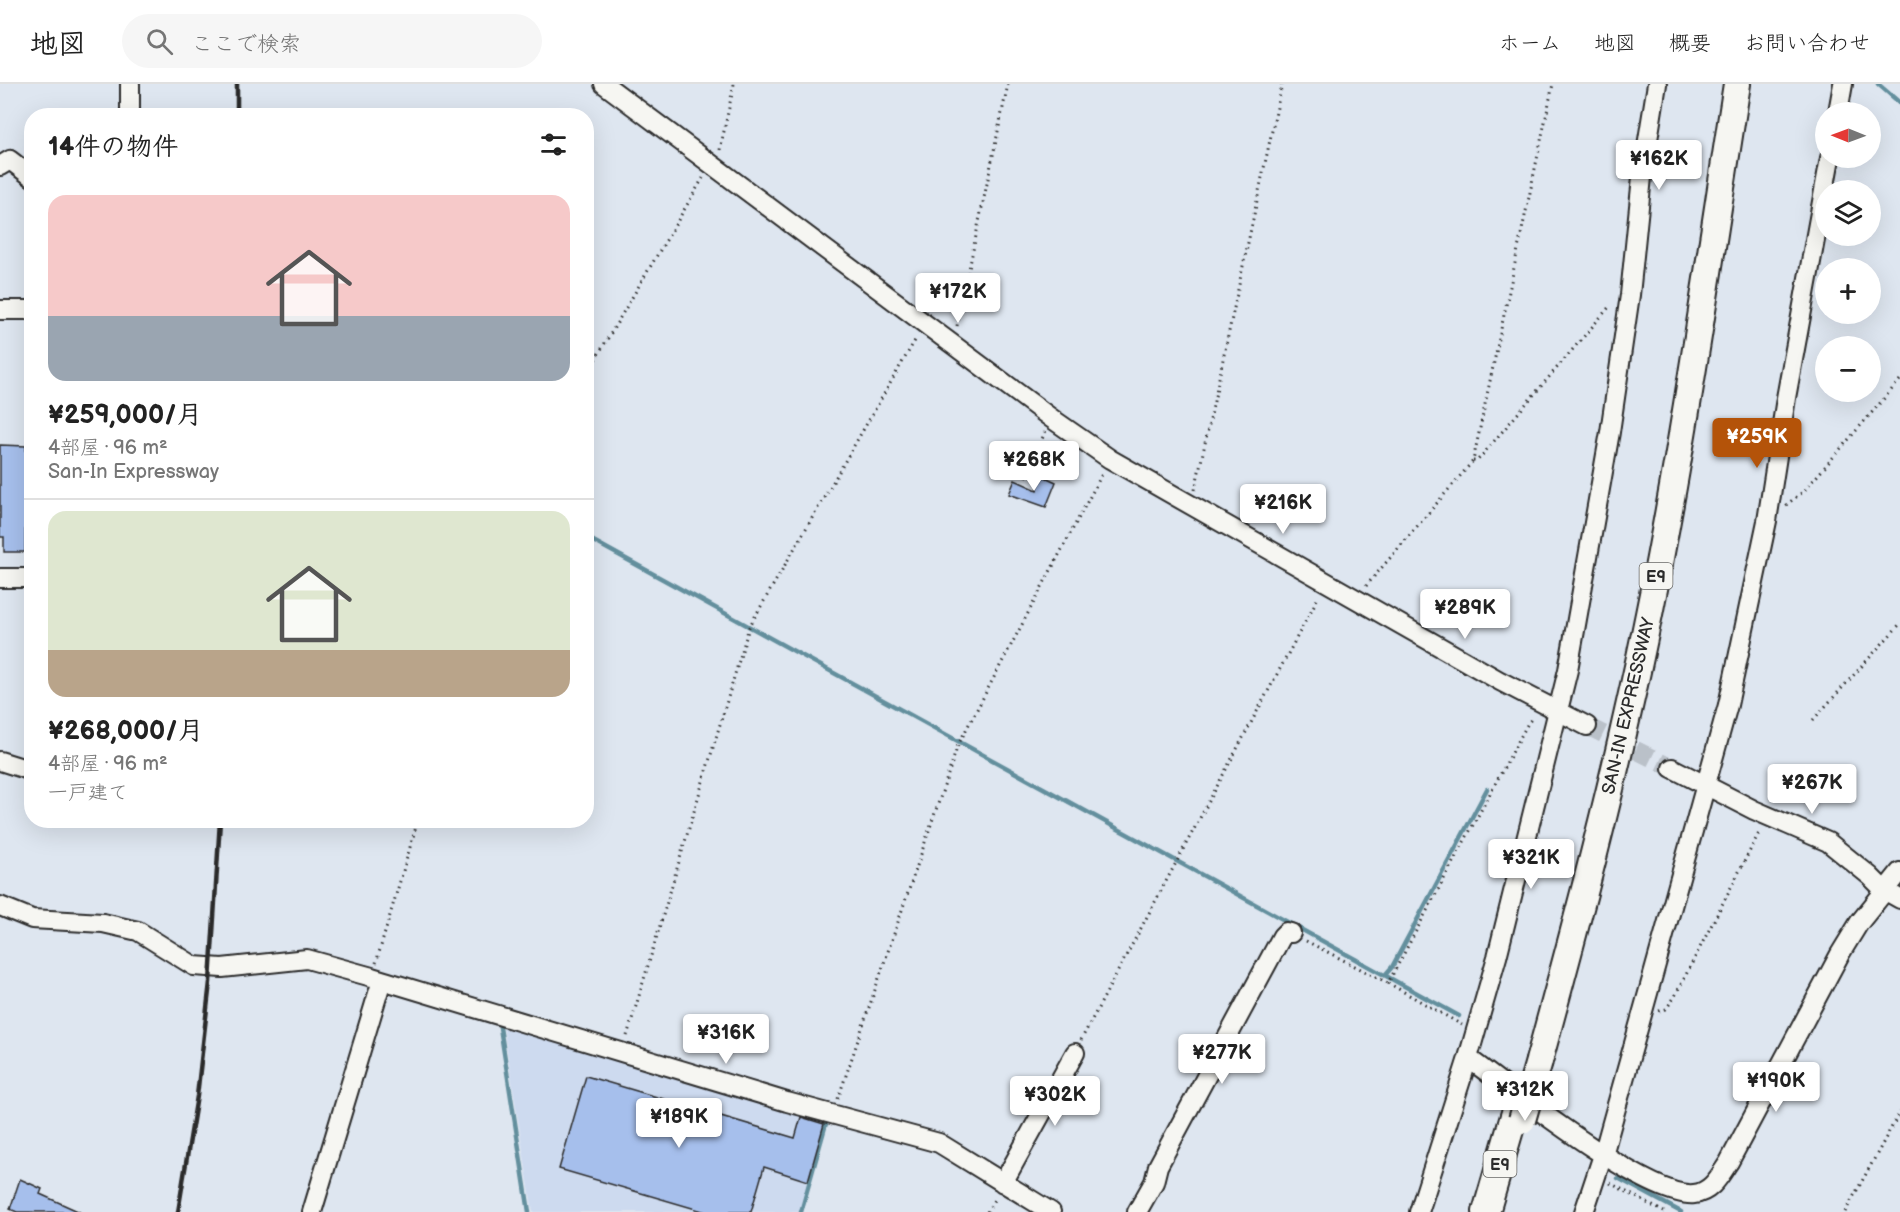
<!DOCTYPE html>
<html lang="ja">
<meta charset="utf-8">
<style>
:root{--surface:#fff;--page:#f6f6f6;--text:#222;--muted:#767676;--line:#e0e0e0;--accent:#b45309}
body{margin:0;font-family:"Balsamiq Sans","Klee One",sans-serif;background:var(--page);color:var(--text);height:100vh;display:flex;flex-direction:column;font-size:22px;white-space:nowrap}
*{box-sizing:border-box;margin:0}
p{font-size:20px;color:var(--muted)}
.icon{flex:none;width:33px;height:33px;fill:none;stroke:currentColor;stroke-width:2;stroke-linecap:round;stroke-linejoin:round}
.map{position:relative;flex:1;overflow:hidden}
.side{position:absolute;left:24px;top:24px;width:570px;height:720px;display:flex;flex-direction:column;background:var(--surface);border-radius:24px;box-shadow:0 6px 24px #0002}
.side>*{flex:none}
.needle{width:39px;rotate:271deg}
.controls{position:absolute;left:1815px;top:18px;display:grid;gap:12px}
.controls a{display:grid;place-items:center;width:66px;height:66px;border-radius:50%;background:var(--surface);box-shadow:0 6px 24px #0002;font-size:30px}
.price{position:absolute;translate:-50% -51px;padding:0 14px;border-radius:6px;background:#fff;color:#222;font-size:20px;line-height:39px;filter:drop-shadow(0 2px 3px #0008)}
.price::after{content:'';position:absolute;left:50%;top:36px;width:18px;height:14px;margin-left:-9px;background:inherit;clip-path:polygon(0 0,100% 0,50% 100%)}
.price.active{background:var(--accent);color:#fff}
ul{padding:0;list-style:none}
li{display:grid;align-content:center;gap:12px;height:318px;padding:0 24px}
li+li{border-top:2px solid var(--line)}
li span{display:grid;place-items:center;height:186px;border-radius:18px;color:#555}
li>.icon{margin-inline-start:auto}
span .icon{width:108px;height:108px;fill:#fffc;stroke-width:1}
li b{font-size:26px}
h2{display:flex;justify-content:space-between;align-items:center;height:72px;padding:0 24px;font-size:26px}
header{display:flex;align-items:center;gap:36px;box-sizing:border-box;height:84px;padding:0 30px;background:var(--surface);border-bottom:2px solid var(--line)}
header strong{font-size:28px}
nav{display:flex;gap:33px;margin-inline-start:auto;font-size:21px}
.search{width:420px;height:54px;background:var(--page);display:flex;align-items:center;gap:15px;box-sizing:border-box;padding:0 21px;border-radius:33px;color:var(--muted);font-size:22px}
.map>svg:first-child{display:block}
.built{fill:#cddaef}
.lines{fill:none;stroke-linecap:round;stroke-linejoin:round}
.stream{stroke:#638f9d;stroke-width:4.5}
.building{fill:#a6bfec;stroke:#2b2b2b;stroke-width:1.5}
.minor-tunnel{stroke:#bac1c9;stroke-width:18;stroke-dasharray:18 9;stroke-linecap:butt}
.minor-casing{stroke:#2b2b2b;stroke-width:22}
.highway-casing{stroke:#2b2b2b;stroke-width:30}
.path{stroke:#2b2b2b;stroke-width:3;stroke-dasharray:1.5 4.5;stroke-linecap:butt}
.minor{stroke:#f6f6f2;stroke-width:18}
.highway{stroke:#f6f6f2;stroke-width:26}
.rail{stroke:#2b2b2b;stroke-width:4.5}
.highway-bridge-casing{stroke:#2b2b2b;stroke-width:30;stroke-linecap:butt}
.highway-bridge{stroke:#f6f6f2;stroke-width:26}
.labels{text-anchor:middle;stroke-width:6;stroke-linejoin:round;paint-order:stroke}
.shield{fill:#f6f6f2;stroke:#686867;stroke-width:1.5}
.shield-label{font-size:16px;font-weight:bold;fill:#2b2b2b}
.street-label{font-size:18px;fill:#2b2b2b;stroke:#f6f6f2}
</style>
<header>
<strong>地図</strong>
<div class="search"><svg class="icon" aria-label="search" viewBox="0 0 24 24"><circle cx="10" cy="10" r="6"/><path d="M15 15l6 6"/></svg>ここで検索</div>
<nav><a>ホーム</a><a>地図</a><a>概要</a><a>お問い合わせ</a></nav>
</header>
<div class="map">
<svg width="1900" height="1128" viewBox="0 0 1900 1128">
<rect width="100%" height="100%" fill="#dee6f0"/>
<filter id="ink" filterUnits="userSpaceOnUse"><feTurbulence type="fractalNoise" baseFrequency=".0167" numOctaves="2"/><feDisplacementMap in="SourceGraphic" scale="12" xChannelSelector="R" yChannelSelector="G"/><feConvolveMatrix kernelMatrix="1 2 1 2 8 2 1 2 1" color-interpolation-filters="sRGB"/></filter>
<g filter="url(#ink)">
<!-- built -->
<path class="built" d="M503,942L826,1037L800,1128H533Z"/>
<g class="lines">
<!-- stream -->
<path class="stream" d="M1878,0L1900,19
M586,453L1459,932
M1385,891L1392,883L1487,705
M499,937L529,1128
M1618,1094L1681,1128
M801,1128L827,1036L824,1035"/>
</g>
<!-- building -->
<path class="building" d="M0,361L26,362L25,468H4V453H0Z
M1043,392L1056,398L1046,423L1009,410L1015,396L1037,406Z
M586,992L795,1054L801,1033L824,1040L808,1097L764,1083L751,1128H706L559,1085Z
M20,1095L42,1105L40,1110L80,1128H17L10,1125Z"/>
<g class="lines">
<!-- minor-tunnel -->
<path class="minor-tunnel" d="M1587,642L1672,684"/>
<!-- minor casing -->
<g class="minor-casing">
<path id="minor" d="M130,0V32
M604,0L1051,334L1110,375L1500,597L1587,642
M1838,28L1843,0
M0,82L10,76L32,93
M0,226H32
M0,494H32
M0,677L32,687
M1672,684L1754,726L1828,758L1870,792L1884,806L1900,815
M0,822L32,835L103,839L138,847L194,882L222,884L307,875L372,893L787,1018L939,1059L1051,1128
M1468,974C1509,1004 1649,1115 1694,1110C1712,1108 1720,1091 1729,1078L1840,870L1859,839L1900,788
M1003,1099L1075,969
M312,1128L382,896
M1137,1128L1154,1098L1158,1082L1282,852L1286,848L1291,849
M1419,1128L1468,974L1497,873L1568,586L1610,348L1630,211L1642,93L1657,0
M1584,1128L1603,1071L1728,621L1767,437L1786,314L1830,74"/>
</g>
<!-- highway casing -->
<g class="highway-casing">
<path id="highway" d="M1539,977C1570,863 1601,748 1627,632C1675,424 1704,211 1737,0
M1486,1128L1514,1032"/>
</g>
<!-- path -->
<path class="path" d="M720,66L734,0
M957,242L1008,0
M586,291L703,94
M1473,377H1477L1610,222
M1026,393L1045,348
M1195,406L1282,0
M1786,421L1804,407L1900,296
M1366,502L1473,377L1553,0
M1813,636L1900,540
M1306,857L1388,899L1528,639L1533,633
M376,879L418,736
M1388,899L1462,941
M1659,927L1666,925L1674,914L1760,747
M627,952L749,543L917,253
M1081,956L1319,512
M838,1015L958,661L1102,390
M1610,1099L1664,1128
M987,1128L995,1114
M1845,1128L1900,1028"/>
<!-- minor -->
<use href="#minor" class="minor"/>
<!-- highway -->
<use href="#highway" class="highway"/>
<!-- rail -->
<path class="rail" d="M237,32V0
M178,1128L197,1012L210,898L220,736"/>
<!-- highway-bridge casing -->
<g class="highway-bridge-casing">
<path id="highway-bridge" d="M1522,1036L1539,977"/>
</g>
<!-- highway-bridge -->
<use href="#highway-bridge" class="highway-bridge"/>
</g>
</g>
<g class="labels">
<!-- shield labels -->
<g class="shield">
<rect x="1639.5" y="479" width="33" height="26" rx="4.5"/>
<rect x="1483.5" y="1067" width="33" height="26" rx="4.5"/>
</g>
<g class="shield-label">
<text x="1656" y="498">E9</text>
<text x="1500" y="1086">E9</text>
</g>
<!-- street labels -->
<g class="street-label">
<text transform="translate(1628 622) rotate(-77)" y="6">SAN-IN EXPRESSWAY</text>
</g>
</g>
</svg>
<div class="controls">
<a><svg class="needle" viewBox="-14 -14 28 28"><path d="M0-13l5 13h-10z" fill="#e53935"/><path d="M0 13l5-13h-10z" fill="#767676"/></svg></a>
<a><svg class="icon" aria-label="layers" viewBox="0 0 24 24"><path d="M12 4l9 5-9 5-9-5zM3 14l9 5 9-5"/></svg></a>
<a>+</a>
<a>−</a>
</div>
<b class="price" style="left:1659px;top:107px">¥162K</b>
<b class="price" style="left:958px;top:240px">¥172K</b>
<b class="price active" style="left:1757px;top:385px">¥259K</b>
<b class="price" style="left:1034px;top:408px">¥268K</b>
<b class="price" style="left:1283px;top:451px">¥216K</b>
<b class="price" style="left:1465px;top:556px">¥289K</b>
<b class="price" style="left:1812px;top:731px">¥267K</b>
<b class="price" style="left:1531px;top:806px">¥321K</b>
<b class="price" style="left:726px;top:981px">¥316K</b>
<b class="price" style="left:1222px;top:1001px">¥277K</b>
<b class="price" style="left:1776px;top:1029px">¥190K</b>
<b class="price" style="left:1525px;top:1038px">¥312K</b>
<b class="price" style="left:1055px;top:1043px">¥302K</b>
<b class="price" style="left:679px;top:1065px">¥189K</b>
<section class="side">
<h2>14件の物件<svg class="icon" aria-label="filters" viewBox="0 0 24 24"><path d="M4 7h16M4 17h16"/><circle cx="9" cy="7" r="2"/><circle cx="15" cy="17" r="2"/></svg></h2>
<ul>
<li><span style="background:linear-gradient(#f6c9c9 65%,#9aa5b1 0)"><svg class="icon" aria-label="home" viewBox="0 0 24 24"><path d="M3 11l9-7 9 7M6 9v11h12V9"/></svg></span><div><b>¥259,000/月</b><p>4部屋 · 96 m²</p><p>San-In Expressway</p></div></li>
<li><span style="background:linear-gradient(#dfe7d0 75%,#b9a48a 0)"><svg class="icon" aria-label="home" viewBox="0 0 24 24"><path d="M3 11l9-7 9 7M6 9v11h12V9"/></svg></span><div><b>¥268,000/月</b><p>4部屋 · 96 m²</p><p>一戸建て</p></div></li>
</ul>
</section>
</div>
